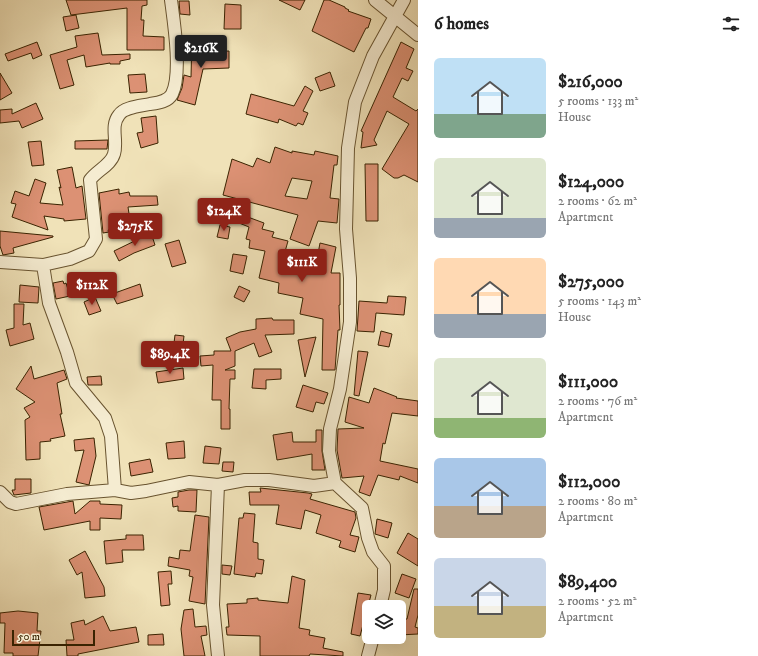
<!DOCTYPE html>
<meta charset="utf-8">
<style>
:root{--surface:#fff;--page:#f6f6f6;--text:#222;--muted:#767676;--accent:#8f2418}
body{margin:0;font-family:"IM FELL DW Pica",serif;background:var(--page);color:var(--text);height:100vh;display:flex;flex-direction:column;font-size:15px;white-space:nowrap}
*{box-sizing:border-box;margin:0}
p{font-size:13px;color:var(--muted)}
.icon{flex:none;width:22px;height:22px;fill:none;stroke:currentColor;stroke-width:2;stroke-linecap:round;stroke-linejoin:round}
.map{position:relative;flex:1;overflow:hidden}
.sheet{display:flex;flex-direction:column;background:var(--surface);width:340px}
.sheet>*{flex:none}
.fabs{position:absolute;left:362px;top:600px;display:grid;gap:8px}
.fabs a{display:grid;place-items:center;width:44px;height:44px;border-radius:6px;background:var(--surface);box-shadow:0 4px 16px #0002;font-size:20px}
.scale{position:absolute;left:12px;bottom:10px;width:83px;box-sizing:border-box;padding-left:4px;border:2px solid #3a2301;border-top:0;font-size:11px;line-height:14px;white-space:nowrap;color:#3a2301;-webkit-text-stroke:3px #f5ecd1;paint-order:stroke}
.price{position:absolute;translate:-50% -34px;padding:0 9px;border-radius:4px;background:var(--accent);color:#fff;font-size:13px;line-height:26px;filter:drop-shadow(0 1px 2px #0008)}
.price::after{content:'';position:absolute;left:50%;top:24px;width:12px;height:9px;margin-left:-6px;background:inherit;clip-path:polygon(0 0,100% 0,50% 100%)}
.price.current{background:#222;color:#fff}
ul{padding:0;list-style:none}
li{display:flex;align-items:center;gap:12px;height:100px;padding:0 16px}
li span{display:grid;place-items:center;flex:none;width:112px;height:80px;border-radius:6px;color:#555}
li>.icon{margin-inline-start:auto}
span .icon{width:48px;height:48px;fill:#fffc;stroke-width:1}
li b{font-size:17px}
h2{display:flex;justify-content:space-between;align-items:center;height:48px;padding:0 16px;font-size:17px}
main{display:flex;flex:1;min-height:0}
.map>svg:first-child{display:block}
.building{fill:#dc9174;stroke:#3a2301;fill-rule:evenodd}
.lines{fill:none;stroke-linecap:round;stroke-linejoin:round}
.minor-casing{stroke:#68532f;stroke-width:14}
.minor{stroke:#f5ecd1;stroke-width:12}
</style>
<main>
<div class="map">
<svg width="418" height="656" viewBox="0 0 418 656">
<rect width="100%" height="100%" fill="#f0e2b8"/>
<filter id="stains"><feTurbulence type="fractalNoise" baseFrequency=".005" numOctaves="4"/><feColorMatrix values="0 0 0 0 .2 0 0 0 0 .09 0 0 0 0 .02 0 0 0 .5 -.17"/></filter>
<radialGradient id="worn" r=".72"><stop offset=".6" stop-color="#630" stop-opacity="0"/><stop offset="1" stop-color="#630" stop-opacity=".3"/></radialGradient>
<!-- building -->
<path class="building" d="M66,0H147V5L142,6L141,20H144L143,36L164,37V50H127V8L71,15Z
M279,0H305L300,10Z
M324,0H329L345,7V8L349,10L348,11L371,19L368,28H366L354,52L312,31Z
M179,1H189L190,15L180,14Z
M225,4L241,5V29H224Z
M76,15L79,28L66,31L63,17Z
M98,33L102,55L130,54V59L120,61V64H110V63L86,67L84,55L67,60L74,85L60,89L50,55L77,47L75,36Z
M192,37L206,38V52L229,51V68L203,69L195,105L177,100L182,88L184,75L191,77Z
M37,42L42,55L33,59L31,53L8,61L5,54Z
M401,42L414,49L406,68L413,71L408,81L402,78L393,97L416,111L418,109V182L404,175L398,178H394L382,169L409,124L387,111L374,140L377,145L361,148L363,132L361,131Z
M330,72L335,86L320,91L315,78Z
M0,73L12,93L0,100Z
M145,74L147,92L130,93L128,75Z
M305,86L313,91L303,111L308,113L303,125L298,123L296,126L279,119L278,123L246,114L251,94L294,106Z
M36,103L43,119L22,128L19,121L0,123V110L12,109V114Z
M156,116L158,143L141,148L137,133L143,132L141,118Z
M108,140L107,149H75V141Z
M41,141L44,165L32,166L28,142Z
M275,147L292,153V151L314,155L315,151L338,156L337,165H334L330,198L339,199L337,223L318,221L309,246L290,239L298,215L223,195L232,159L253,167L257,158L270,163ZM292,178L312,181L307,199L285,196Z
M365,164H378V221H366Z
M72,167L76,188L82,186L86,219L64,221V219L44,216L48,230L12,217L16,204L11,203L15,191L29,196L35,179L46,183L40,203L63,205L59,187L61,188L57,170Z
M119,189V194L129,192L130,196H157L158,205L128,207L131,227L108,230L109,232L103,233L99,193Z
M207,201L218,203L217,207L220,208L217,222L203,219Z
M237,213L264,223L262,229L274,232L272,237L288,241L281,266L315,270L320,243L336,247L331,273H340V305H339L340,330H338L335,370H322L323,319L300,314L303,298L278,293L279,283L259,278L265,251L249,248L250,240L246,239L249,227L234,221Z
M220,225L230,227L228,239L217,237Z
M0,231L53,236V237L13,248L14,253L3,255L0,246Z
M151,233L155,245L134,253L119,261L114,251Z
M179,240L186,263L172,267L165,244Z
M233,254L247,256L243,274L230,271Z
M63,281L64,284L66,283L70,296L56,299L53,283Z
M140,284L143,296L117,304L112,294Z
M20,285L39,287L38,303L19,302Z
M239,286L250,291L244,302L234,297Z
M388,296L406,297L404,315L376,313L374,332L357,331L359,301L387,303Z
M95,297L101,311L89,315L84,302Z
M14,304H24L23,325L30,323L34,339L10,346L6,330L14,328Z
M272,318L273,320H294V334L265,335L272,352L259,357L254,343L235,351V366L225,370H235V379H230L229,409H230V429H221V400H212L213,365L201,366L200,356L214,355V351H231L226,338L240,332L256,329V319Z
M381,331L392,334L389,347L378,345Z
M175,335L184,336L182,352L173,351Z
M316,337L305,377L298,340Z
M358,351L368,352L359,396L354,395Z
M31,366L34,379L64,370L67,379L57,383L62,414H60L65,436L50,439L51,441L40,442V459L26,460L25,420L30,417L24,408L35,402L16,389Z
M183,368L184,379L158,383L156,372Z
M254,369H281V379L266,380V389L252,388Z
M101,376L102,385H88L87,377Z
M303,385L328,393L324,404L316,402L313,412L296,407Z
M374,388L397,397L396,398L418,401V416L392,413L385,444L383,443L380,461L418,469V483L400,476L399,480L378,475L370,496L359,492L364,476L342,478L337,450L338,429L364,428L345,422L349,397L369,403Z
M316,430H322V451L325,470H312V454L277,460L273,435L292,432L293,442H316Z
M94,438L96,456L89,485L76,482L84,450L75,451L74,440Z
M184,441L185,458L168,459L166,443Z
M205,446L221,448L219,464L203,463Z
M150,459L153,472L131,476L129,463Z
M223,462H234L233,472L222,471Z
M15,479H31V493L14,495L12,490H15Z
M260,488L308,493L312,494L310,499L355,512L356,518L350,535L359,537L355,552L339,547L341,541L316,533L321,515L305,510L301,529L276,524L279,505H250L249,492H261Z
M189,490H197L196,512L178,511V506L173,507L172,498L178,497V492Z
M73,501L75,514L90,501H100V504L122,505L121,519L100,518V530H90V521L44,530L39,507Z
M244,513L255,514L253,542L258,543V559L264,560L262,574L256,573L255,577L234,574L239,518H243Z
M195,515L209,517L205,604L189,601L193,577L189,576L190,570L168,566L169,557L179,559L180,550L190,551Z
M377,519L392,523L388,538L375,534Z
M408,533L418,539V566L397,553Z
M126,535H143L144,550H122L123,562L106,564L104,541L126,539Z
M85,551L104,587L105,596L85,598L82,572L77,575L69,560Z
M222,565L232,566L230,575L222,574Z
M171,571L172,584H168L170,605L161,606L158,572Z
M402,574L416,579L409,598L395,593Z
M292,576L305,580L299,628L310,630L309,635L325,638L323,648L343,652V656L310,654L309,656H260V636L227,635L226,627H229L227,604L247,603V599L258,598V600L288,603Z
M414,589H418V615L415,627L418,628V634L399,635V620L407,619Z
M358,593L371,595L360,636L351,634Z
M193,609L195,627L206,626L207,635L201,636L205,656H184L181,629L184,610Z
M18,611L38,613L37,631H41L38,656H13V653H4L5,623H0V613Z
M103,616L110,631L136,627L139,642L78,654V656H67L66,640H74L71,623L84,620L85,625Z
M163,634L164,645H148V635Z"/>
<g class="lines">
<!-- minor casing -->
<g class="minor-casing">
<path id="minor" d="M375,0L418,35
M0,262L43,265L70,259L89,251L96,239L90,180C96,171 111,165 114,154C118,141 110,126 119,115C124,107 141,106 150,104C157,103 168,102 172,94C182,74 174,23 171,0
M43,265L49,303L67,352L76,383L105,418L111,436L115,490
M0,492L10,502L16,504L67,494L115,490L131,493L146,491L189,482L218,485L245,480H269L314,486L335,483
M380,607L384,590V566L373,552L368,538L362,508L335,483L329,451L330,429L340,389L350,322V278L346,229L348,148L355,102L373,56L404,0
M218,656L213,605L218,485
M368,656L373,637"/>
</g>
<!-- minor -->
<use href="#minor" class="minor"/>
</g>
<rect width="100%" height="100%" filter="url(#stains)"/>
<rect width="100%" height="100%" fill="url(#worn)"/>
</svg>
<div class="fabs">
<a><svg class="icon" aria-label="layers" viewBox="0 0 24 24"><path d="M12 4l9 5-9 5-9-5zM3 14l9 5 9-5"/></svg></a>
</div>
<div class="scale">50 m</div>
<b class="price current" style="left:201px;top:69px">$216K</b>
<b class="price" style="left:224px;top:232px">$124K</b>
<b class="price" style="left:135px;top:247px">$275K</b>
<b class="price" style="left:302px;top:283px">$111K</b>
<b class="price" style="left:92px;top:306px">$112K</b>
<b class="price" style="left:170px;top:375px">$89.4K</b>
</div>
<section class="sheet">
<h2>6 homes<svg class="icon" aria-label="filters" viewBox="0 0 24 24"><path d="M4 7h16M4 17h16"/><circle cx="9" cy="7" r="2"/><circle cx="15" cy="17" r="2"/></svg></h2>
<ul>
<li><span style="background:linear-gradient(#bfe0f5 70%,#7fa58c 0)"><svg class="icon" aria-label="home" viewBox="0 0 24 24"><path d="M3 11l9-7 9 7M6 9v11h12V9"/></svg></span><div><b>$216,000</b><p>5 rooms · 133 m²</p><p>House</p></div></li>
<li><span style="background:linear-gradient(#dfe7d0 75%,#9aa5b1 0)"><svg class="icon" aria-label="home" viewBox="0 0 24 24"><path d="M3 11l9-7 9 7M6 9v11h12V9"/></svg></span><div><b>$124,000</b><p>2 rooms · 62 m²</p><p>Apartment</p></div></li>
<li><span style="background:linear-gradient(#ffd9b3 70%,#9aa5b1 0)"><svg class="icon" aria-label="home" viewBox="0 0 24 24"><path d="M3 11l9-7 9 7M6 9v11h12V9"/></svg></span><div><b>$275,000</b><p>5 rooms · 143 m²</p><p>House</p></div></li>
<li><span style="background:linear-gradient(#dfe7d0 75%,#8fb573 0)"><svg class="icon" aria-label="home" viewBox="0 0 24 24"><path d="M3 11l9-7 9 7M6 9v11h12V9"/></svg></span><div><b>$111,000</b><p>2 rooms · 76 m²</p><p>Apartment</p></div></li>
<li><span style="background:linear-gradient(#a9c7e8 60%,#b9a48a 0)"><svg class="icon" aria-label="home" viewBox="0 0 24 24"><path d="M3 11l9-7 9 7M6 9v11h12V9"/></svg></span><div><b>$112,000</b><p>2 rooms · 80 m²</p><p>Apartment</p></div></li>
<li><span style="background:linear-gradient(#c9d6e8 60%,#c2b280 0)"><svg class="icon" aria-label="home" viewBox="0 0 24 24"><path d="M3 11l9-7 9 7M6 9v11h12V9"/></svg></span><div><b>$89,400</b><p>2 rooms · 52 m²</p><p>Apartment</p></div></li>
</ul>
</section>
</main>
